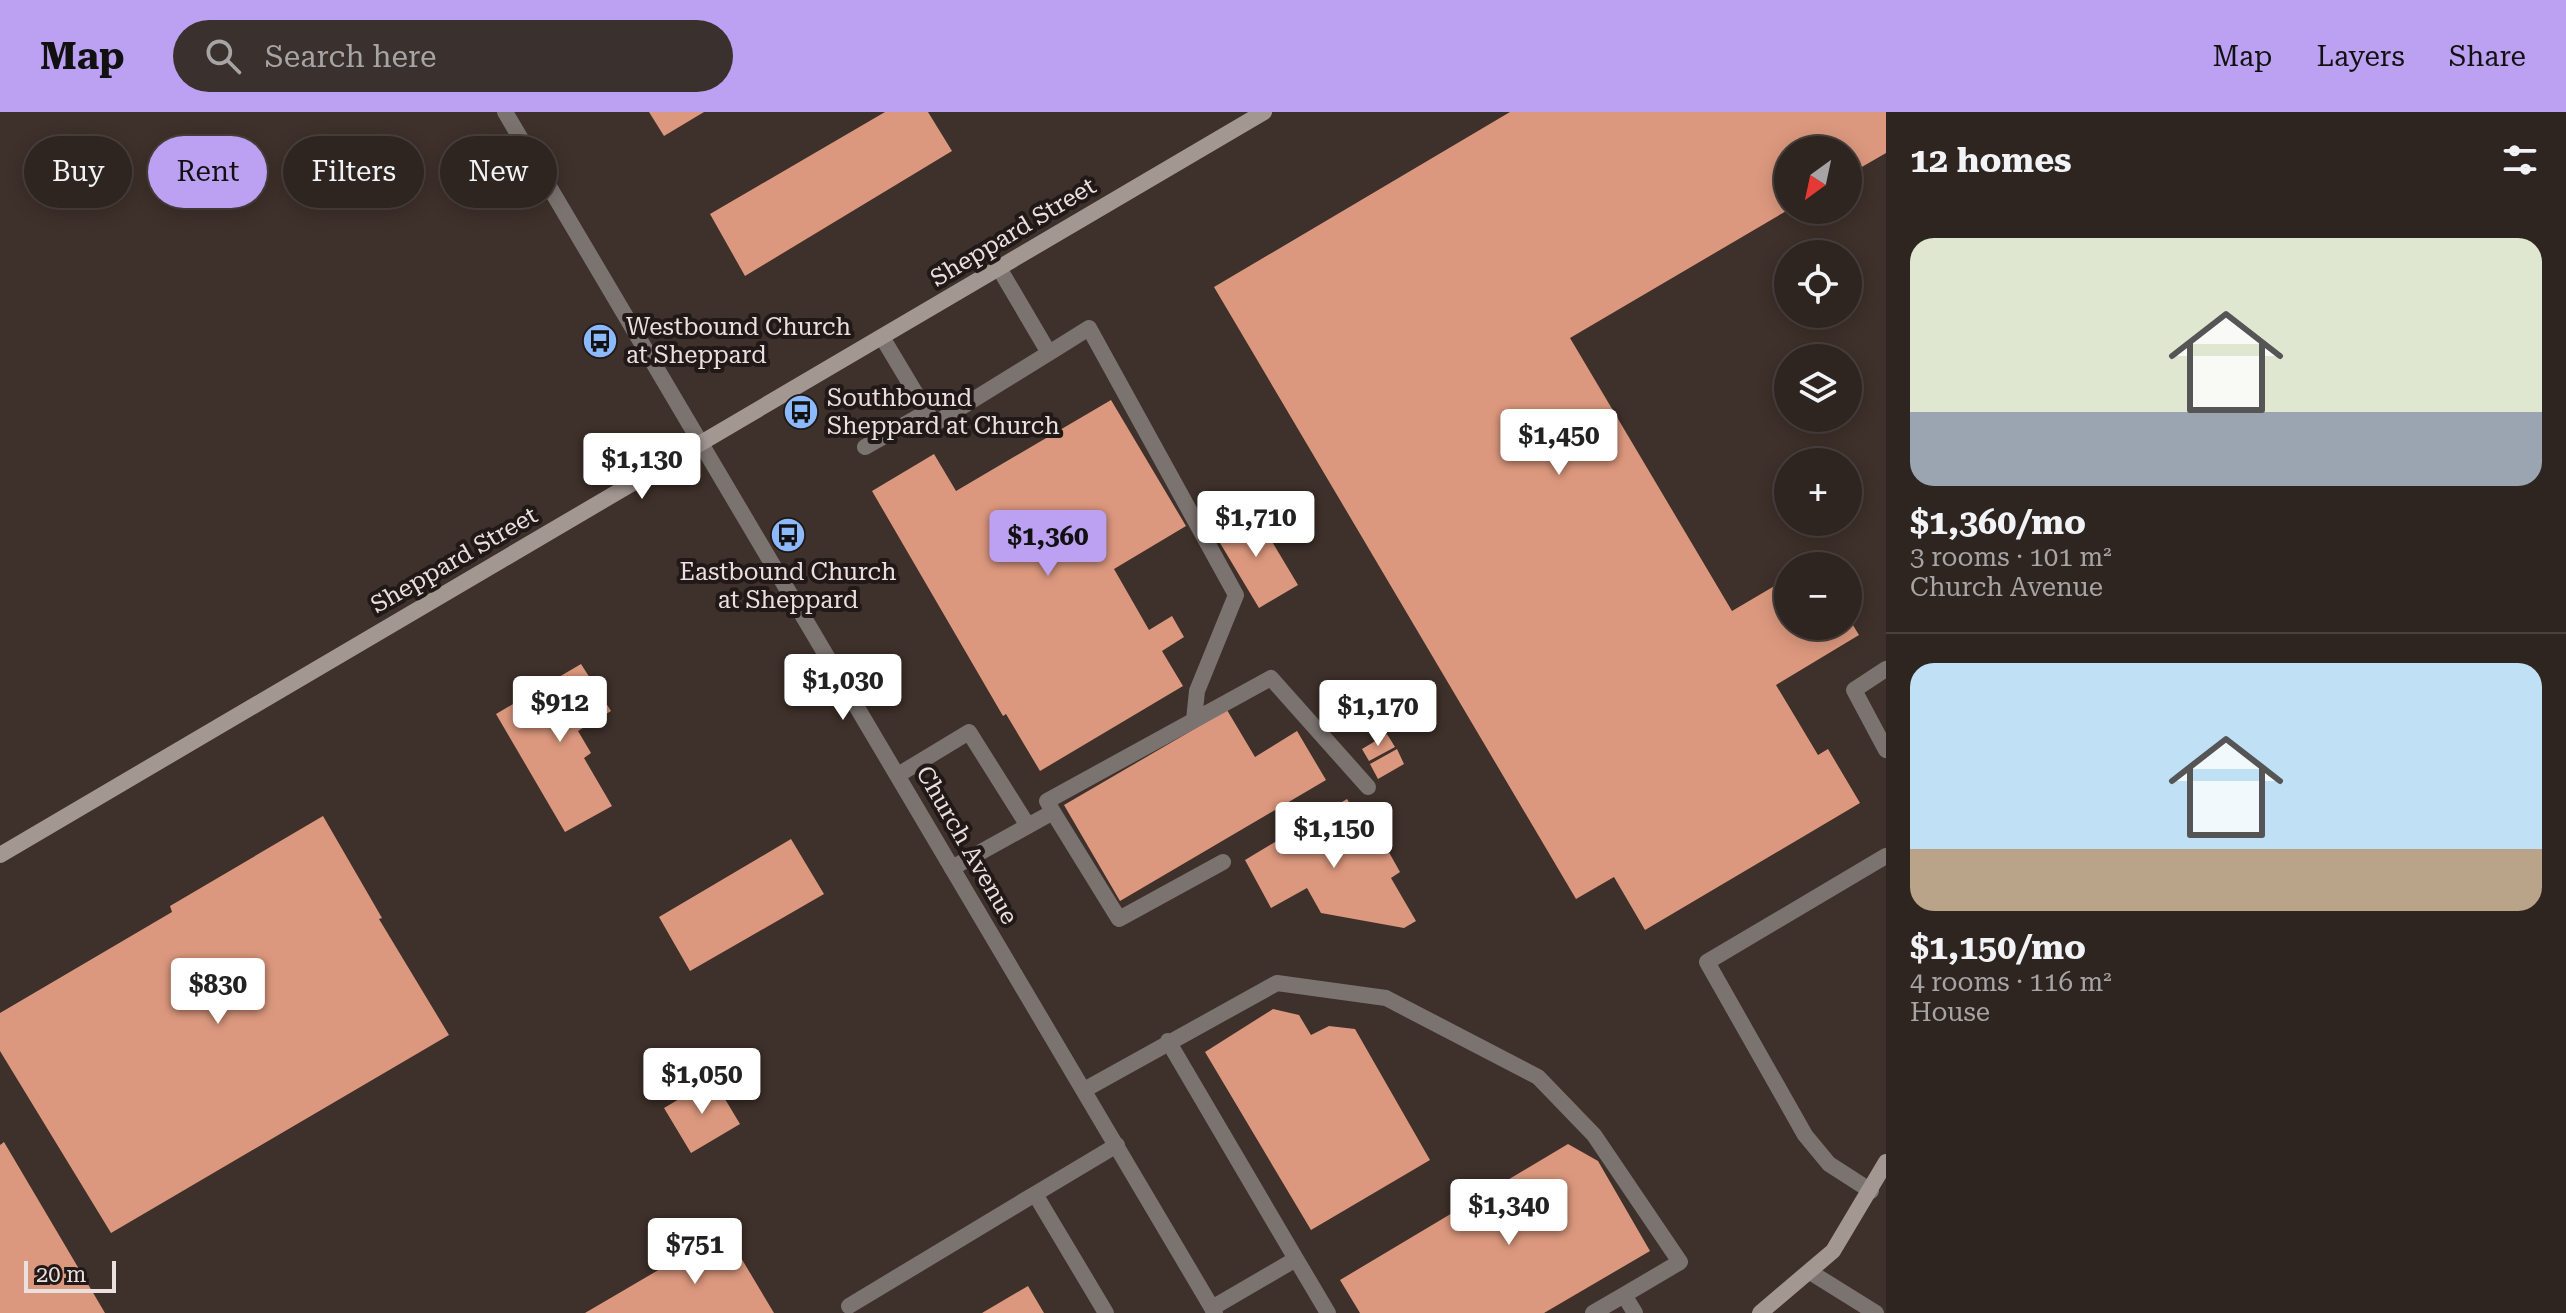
<!DOCTYPE html>
<meta charset="utf-8">
<style>
:root{--surface:#2e2420;--page:#3a302d;--text:#f1f3f6;--muted:#a7a4a5;--line:#49413e;--accent:#bca0f2}
body{margin:0;font-family:"Roboto Serif",serif;background:var(--page);color:var(--text);height:100vh;display:flex;flex-direction:column;font-size:30px;white-space:nowrap}
*{box-sizing:border-box;margin:0}
p{font-size:26px;color:var(--muted)}
.icon{flex:none;width:44px;height:44px;fill:none;stroke:currentColor;stroke-width:2;stroke-linecap:round;stroke-linejoin:round}
.map{position:relative;flex:1;overflow:hidden}
.sheet{display:flex;flex-direction:column;background:var(--surface);width:680px}
.sheet>*{flex:none}
.guide{position:absolute;left:24px;top:24px;width:760px;height:72px;display:flex;gap:16px}
.needle{width:52px;rotate:213deg}
.controls{position:absolute;left:1774px;top:24px;display:grid;gap:16px}
.controls a{display:grid;place-items:center;width:88px;height:88px;border-radius:50%;background:var(--surface);box-shadow:0 4px 20px #0003,0 0 0 2px var(--line);font-size:40px}
.scale{position:absolute;left:24px;bottom:20px;width:92px;box-sizing:border-box;padding-left:8px;border:4px solid #eae0dd;border-top:0;font-size:22px;line-height:28px;white-space:nowrap;color:#eae0dd;-webkit-text-stroke:6px #201917;paint-order:stroke}
.price{position:absolute;translate:-50% -68px;padding:0 18px;border-radius:8px;background:#fff;color:#222;font-size:26px;line-height:52px;filter:drop-shadow(0 2px 4px #0008)}
.price::after{content:'';position:absolute;left:50%;top:48px;width:24px;height:18px;margin-left:-12px;background:inherit;clip-path:polygon(0 0,100% 0,50% 100%)}
.price.current{background:var(--accent);color:#111}
ul{padding:0;list-style:none}
li{display:grid;align-content:center;gap:16px;height:424px;padding:0 24px}
li+li{border-top:2px solid var(--line)}
li span{display:grid;place-items:center;height:248px;border-radius:24px;color:#555}
li>.icon{margin-inline-start:auto}
span .icon{width:144px;height:144px;fill:#fffc;stroke-width:1}
li b{font-size:34px}
h2{display:flex;justify-content:space-between;align-items:center;height:96px;padding:0 24px;font-size:34px}
.tag{padding:0 28px;border-radius:36px;background:var(--surface);box-shadow:0 4px 20px #0003,0 0 0 2px var(--line);font-size:28px;line-height:72px}
.tag.current{background:var(--accent);color:#111}
header{display:flex;align-items:center;gap:48px;box-sizing:border-box;height:112px;padding:0 40px;background:var(--accent);color:#111}
header strong{font-size:38px}
nav{display:flex;gap:44px;margin-inline-start:auto;font-size:28px}
.search{width:560px;height:72px;background:var(--page);display:flex;align-items:center;gap:20px;box-sizing:border-box;padding:0 28px;border-radius:44px;color:var(--muted);font-size:30px}
main{display:flex;flex:1;min-height:0}
.map>svg:first-child{display:block}
.building{fill:#dc987e}
.lines{fill:none;stroke-linecap:round;stroke-linejoin:round}
.lane{stroke:#7b7370;stroke-width:16}
.street{stroke:#7b7370;stroke-width:16}
.secondary{stroke:#a39792;stroke-width:16}
.labels{text-anchor:middle;stroke-width:8;stroke-linejoin:round;paint-order:stroke}
.street-label{font-size:24px;fill:#eae0dd;stroke:#201917}
.poi-label{font-size:24px;fill:#eae0dd;stroke:#201917;text-anchor:start}
</style>
<header>
<strong>Map</strong>
<div class="search"><svg class="icon" aria-label="search" viewBox="0 0 24 24"><circle cx="10" cy="10" r="6"/><path d="M15 15l6 6"/></svg>Search here</div>
<nav><a>Map</a><a>Layers</a><a>Share</a></nav>
</header>
<main>
<div class="map">
<svg width="1886" height="1201" viewBox="0 0 1886 1201">
<rect width="100%" height="100%" fill="#3e302a"/>
<!-- building -->
<path class="building" d="M649,0H704L664,24Z
M885,0H928L952,39L745,164L710,102Z
M1510,0H1886V41L1848,63V38H1788V98L1570,226L1732,499L1788,466V514H1848V505L1859,523L1776,573L1818,643L1828,637L1860,691L1645,818L1614,765L1576,787L1214,175Z
M1111,288L1186,414L1114,457L1149,518L1172,504L1184,525L1162,539L1183,574L1040,659L1006,602L1003,604L872,379L934,342L956,379Z
M1253,398L1298,473L1259,496L1214,421Z
M581,552L611,599L578,619L591,641L584,646L612,694L565,720L496,602Z
M1227,598L1255,645L1297,619L1326,668L1120,789L1064,693Z
M1387,622L1395,635L1369,649L1362,637Z
M1397,637L1404,652L1378,667L1370,652Z
M1347,687L1362,713L1370,709L1382,732L1374,737L1377,741L1386,735L1400,760L1391,766L1416,809L1404,816L1321,801L1307,776L1271,796L1245,748Z
M323,704L382,806L379,807L449,923L111,1121L0,939V901L172,800L170,794Z
M791,727L824,782L690,859L659,805Z
M1273,897L1299,903L1311,923L1329,914L1355,917L1430,1048L1311,1118L1205,940Z
M713,967L740,1012L691,1041L664,996Z
M4,1030L105,1201H0V1033Z
M1568,1032L1598,1049L1650,1139L1544,1201H1360L1340,1168Z
M725,1119L774,1201H585Z
M1028,1174L1044,1201H982Z"/>
<g class="lines">
<!-- lane -->
<path class="lane" d="M999,156L1049,241L1089,216L1236,483L1197,579L1194,608
M882,225L934,312L1049,241
M865,335L927,300
M1886,557L1854,578L1886,638
M898,663L969,620L1028,714
M1053,700L1047,689L1271,566L1368,675
M952,756L1053,700L1119,807L1223,750
M1168,929L1296,1147
M1084,978L1277,871L1386,886L1538,965L1594,1023L1680,1150L1624,1183
M1871,1079L1829,1052L1805,1023L1707,850L1886,744
M1810,1160L1876,1201
M849,1194L1035,1082
M1212,1196L1296,1147L1328,1201
M1106,1201L1035,1082L1117,1033
M1593,1201L1624,1183L1635,1201"/>
<!-- street -->
<path class="street" d="M505,0L1215,1201"/>
<!-- secondary -->
<path class="secondary" d="M0,743L1264,0
M1760,1201L1833,1139L1886,1050"/>
</g>
<!-- icons -->
<defs>
<g id="bus-disc" transform="scale(1.8)"><circle r="9.5" fill="#8cb9fc" stroke="#201917"/><path d="M-5-6H5V4H4V6H2V4H-2V6H-4V4H-5ZM-3.5-4V0h7V-4ZM-3.5 1.2v1.5H-2V1.2ZM2 1.2v1.5H3.5V1.2Z" fill="#111"/></g>
</defs>
<g fill-rule="evenodd">
<use href="#bus-disc" x="600" y="229"/>
<use href="#bus-disc" x="801" y="300"/>
<use href="#bus-disc" x="788" y="423"/>
</g>
<g class="labels">
<!-- street labels -->
<g class="street-label">
<text transform="translate(1013 120) rotate(-31)" y="8">Sheppard Street</text>
<text transform="translate(454 448) rotate(-30)" y="8">Sheppard Street</text>
<text transform="translate(967 733) rotate(60)" y="8">Church Avenue</text>
</g>
<!-- poi labels -->
<g class="poi-label">
<text x="626" y="223">Westbound Church<tspan x="626" dy="28">at Sheppard</tspan></text>
<text x="827" y="294">Southbound<tspan x="827" dy="28">Sheppard at Church</tspan></text>
<text x="788" y="468" text-anchor="middle">Eastbound Church<tspan x="788" dy="28">at Sheppard</tspan></text>
</g>
</g>
</svg>
<div class="controls">
<a><svg class="needle" viewBox="-14 -14 28 28"><path d="M0-13l5 13h-10z" fill="#e53935"/><path d="M0 13l5-13h-10z" fill="#a7a4a5"/></svg></a>
<a><svg class="icon" aria-label="locate" viewBox="0 0 24 24"><circle cx="12" cy="12" r="6"/><path d="M12 2v4M12 18v4M2 12h4M18 12h4"/></svg></a>
<a><svg class="icon" aria-label="layers" viewBox="0 0 24 24"><path d="M12 4l9 5-9 5-9-5zM3 14l9 5 9-5"/></svg></a>
<a>+</a>
<a>−</a>
</div>
<div class="scale">20 m</div>
<b class="price" style="left:1559px;top:365px">$1,450</b>
<b class="price" style="left:642px;top:389px">$1,130</b>
<b class="price" style="left:1256px;top:447px">$1,710</b>
<b class="price current" style="left:1048px;top:466px">$1,360</b>
<b class="price" style="left:843px;top:610px">$1,030</b>
<b class="price" style="left:560px;top:632px">$912</b>
<b class="price" style="left:1378px;top:636px">$1,170</b>
<b class="price" style="left:1334px;top:758px">$1,150</b>
<b class="price" style="left:218px;top:914px">$830</b>
<b class="price" style="left:702px;top:1004px">$1,050</b>
<b class="price" style="left:1509px;top:1135px">$1,340</b>
<b class="price" style="left:695px;top:1174px">$751</b>
<div class="guide">
<a class="tag">Buy</a>
<a class="tag current">Rent</a>
<a class="tag">Filters</a>
<a class="tag">New</a>
</div>
</div>
<section class="sheet">
<h2>12 homes<svg class="icon" aria-label="filters" viewBox="0 0 24 24"><path d="M4 7h16M4 17h16"/><circle cx="9" cy="7" r="2"/><circle cx="15" cy="17" r="2"/></svg></h2>
<ul>
<li><span style="background:linear-gradient(#dfe7d0 70%,#9aa5b1 0)"><svg class="icon" aria-label="home" viewBox="0 0 24 24"><path d="M3 11l9-7 9 7M6 9v11h12V9"/></svg></span><div><b>$1,360/mo</b><p>3 rooms · 101 m²</p><p>Church Avenue</p></div></li>
<li><span style="background:linear-gradient(#bfe0f5 75%,#b9a48a 0)"><svg class="icon" aria-label="home" viewBox="0 0 24 24"><path d="M3 11l9-7 9 7M6 9v11h12V9"/></svg></span><div><b>$1,150/mo</b><p>4 rooms · 116 m²</p><p>House</p></div></li>
</ul>
</section>
</main>
